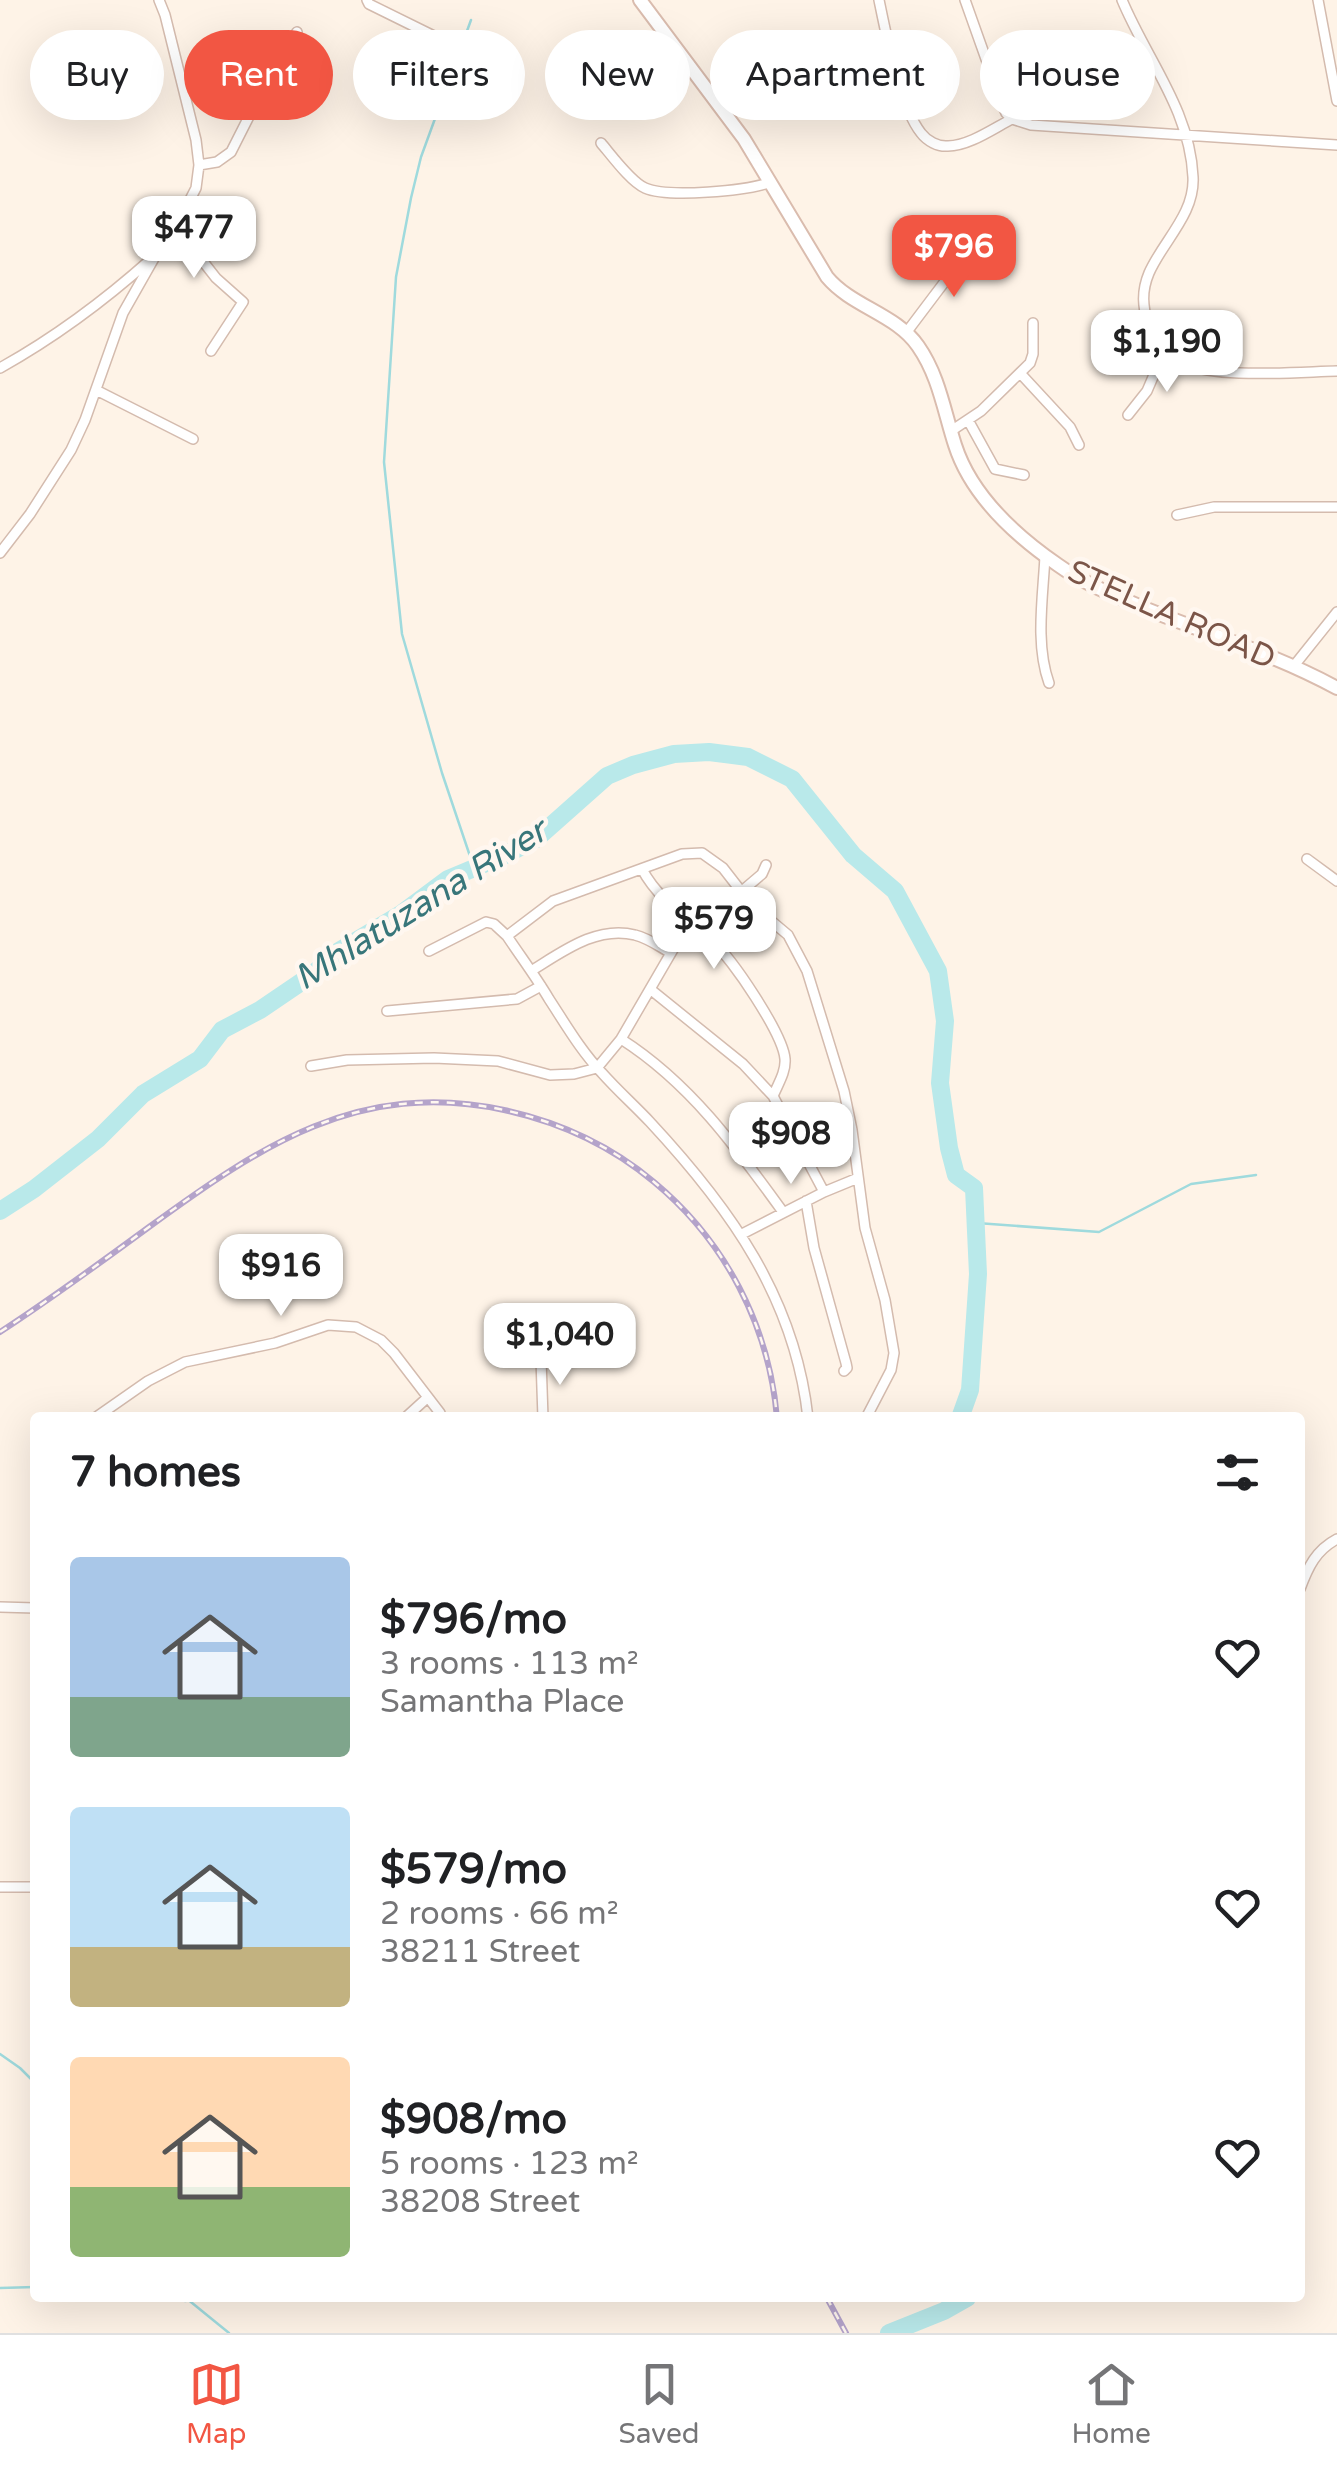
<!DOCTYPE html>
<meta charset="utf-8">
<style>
:root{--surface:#fff;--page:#f2f2f2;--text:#202124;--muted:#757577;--line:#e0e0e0;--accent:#f25643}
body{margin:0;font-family:"Varela Round",sans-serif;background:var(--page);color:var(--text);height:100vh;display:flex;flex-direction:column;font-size:38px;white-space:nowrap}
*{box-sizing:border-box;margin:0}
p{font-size:32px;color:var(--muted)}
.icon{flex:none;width:55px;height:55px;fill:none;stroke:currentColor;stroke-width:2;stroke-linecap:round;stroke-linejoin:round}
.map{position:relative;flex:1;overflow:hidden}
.details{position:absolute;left:30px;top:1412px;width:1275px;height:890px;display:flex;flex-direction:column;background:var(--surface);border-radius:10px;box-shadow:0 10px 40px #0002}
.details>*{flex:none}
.guide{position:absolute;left:30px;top:30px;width:1278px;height:90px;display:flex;gap:20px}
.price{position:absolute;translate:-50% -85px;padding:0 22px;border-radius:20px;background:#fff;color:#222;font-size:32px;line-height:65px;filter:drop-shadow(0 2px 5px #0008)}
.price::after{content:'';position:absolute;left:50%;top:60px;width:30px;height:22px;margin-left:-15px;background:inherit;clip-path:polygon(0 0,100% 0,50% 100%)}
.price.on{background:var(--accent);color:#fff}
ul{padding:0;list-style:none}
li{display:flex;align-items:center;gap:30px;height:250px;padding:0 40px}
li span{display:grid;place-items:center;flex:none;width:280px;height:200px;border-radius:10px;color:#555}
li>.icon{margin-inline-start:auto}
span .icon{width:120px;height:120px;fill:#fffc;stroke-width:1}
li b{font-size:42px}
h2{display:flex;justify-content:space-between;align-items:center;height:120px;padding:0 40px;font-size:42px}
.pill{padding:0 35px;border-radius:45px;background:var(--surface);box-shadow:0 10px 40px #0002;font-size:35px;line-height:90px}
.pill.on{background:var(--accent);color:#fff}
.dock{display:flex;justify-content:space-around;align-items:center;height:140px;border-top:2px solid var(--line);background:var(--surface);font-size:28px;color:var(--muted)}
.dock a{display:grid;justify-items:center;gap:5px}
.dock .on{color:var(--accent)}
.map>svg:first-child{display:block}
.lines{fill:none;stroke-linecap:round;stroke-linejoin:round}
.stream{stroke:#9fdadd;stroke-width:2.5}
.river{stroke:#b9e9ea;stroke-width:18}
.street-casing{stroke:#d4bbae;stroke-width:12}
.secondary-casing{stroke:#dabcae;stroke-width:16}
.street{stroke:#fff;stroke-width:9}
.secondary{stroke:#fff;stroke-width:12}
.rail-casing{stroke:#b4a3ca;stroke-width:6}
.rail{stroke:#fff7f0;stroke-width:2.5;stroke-dasharray:8;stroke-linecap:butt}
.labels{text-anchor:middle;stroke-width:9;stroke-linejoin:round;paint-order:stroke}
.street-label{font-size:32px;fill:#7b5548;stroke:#fff7f0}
.water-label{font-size:35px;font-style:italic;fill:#38767a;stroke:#fff7f0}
</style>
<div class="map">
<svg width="1337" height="2333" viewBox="0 0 1337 2333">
<rect width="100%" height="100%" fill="#fef3e7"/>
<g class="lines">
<!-- stream -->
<path class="stream" d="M471,20L421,157L411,198L396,277L384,462L402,634L442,773L474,868
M977,1223L1099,1232L1191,1184L1256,1175
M0,2054L20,2068L35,2083
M0,2288L35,2287
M152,2298L186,2301
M186,2298L229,2333"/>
<!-- river -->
<path class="river" d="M0,1211L34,1189L98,1139L143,1094L200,1059L222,1030L260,1010L313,974L339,951L401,914L448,879L503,856L536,839L607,776L633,765L674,754L709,752L748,757L792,779L853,855L895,891L938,971L945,1021L940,1083L949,1148L956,1175L974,1188L978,1274L970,1390L960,1418
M889,2333L944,2311L967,2298"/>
<!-- street casing -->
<g class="street-casing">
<path id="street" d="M367,0L369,4L444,41
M879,0C886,34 900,107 921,133C927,141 938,147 948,146C969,146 994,128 1012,119
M965,0L1002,104L1006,113L1012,119
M1122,0C1147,60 1190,110 1193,177C1195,214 1163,241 1149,273C1141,292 1143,307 1148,325C1153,344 1173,360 1191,366C1227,378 1298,372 1337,371
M1318,0L1337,101
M1012,119L1031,125L1337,145
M601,143C612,156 631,182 645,188C667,198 748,191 771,182
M199,165L217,162L231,152L269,77L297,32
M176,227L216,278L243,302L211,351
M906,333L952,272L972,265L1001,263
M0,368C54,338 105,300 151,259
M1020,373L1070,427L1079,445
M96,390L193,439
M1128,415L1147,391L1165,349
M968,420L995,469L1024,475
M951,431L981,411L1030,363L1033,354V323
M1177,515L1214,507H1337
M0,553L30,514L71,450L85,420L123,313L157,253L176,227L196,188L199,165L196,140L165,15L159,0
M1045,556C1043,597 1035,644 1049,683
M1293,667L1337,612
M1307,859L1337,881
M642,869C657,898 687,919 712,941C732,958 783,1034 785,1059C786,1072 778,1084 773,1096
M742,891L762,874L766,865
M507,936L553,901L682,854L702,853L723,868L751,904L788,935L807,971L844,1091L852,1130L865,1228L885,1300L894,1353L891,1370L866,1418
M429,951L486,922L494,924L507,936C521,957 536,977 549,999C566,1025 581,1051 602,1073C617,1090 634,1105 650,1122C730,1208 795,1298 808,1418
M531,971C562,952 597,925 635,935C648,938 660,947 671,953
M650,989L743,1064L773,1096L824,1192
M387,1011L517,999L541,986
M621,1039C690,1083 736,1147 783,1212
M311,1066L347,1060L434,1058L498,1061L550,1075L574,1074L597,1068L621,1039L689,922
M806,1201L814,1248L846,1363L847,1368L844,1371
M742,1234L824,1192L858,1178
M541,1359L543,1418
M95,1418L148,1381L185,1362L275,1343L328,1325L356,1327L381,1340L394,1353L440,1413
M405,1418L427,1398
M1300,1589C1308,1567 1316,1550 1337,1539
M0,1607L35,1608
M0,1887H35"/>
</g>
<!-- secondary casing -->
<g class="secondary-casing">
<path id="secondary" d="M640,0L744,139L827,277C852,307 896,314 918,346C939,376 944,411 955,445C971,495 1016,536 1058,565C1083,583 1111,594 1139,606C1205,633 1275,654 1337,688"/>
</g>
<!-- street -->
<use href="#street" class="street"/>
<!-- secondary -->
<use href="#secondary" class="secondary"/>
<!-- rail casing -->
<g class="rail-casing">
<path id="rail" d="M0,1332C51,1299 100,1263 149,1227C260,1146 359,1079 504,1110C559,1122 610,1145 654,1182C725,1241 769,1325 777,1418
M827,2298L846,2333"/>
</g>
<!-- rail -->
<use href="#rail" class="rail"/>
</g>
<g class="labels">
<!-- street labels -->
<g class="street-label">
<text transform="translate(1172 614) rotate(24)" y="11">STELLA ROAD</text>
</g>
<!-- water labels -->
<g class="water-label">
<text transform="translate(420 904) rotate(-32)" y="12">Mhlatuzana River</text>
</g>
</g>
</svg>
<b class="price" style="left:194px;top:281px">$477</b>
<b class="price on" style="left:954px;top:300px">$796</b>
<b class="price" style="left:1167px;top:395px">$1,190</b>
<b class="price" style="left:714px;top:972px">$579</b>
<b class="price" style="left:791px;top:1187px">$908</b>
<b class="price" style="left:281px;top:1319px">$916</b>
<b class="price" style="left:560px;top:1388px">$1,040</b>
<div class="guide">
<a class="pill">Buy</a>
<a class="pill on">Rent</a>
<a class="pill">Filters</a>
<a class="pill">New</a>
<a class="pill">Apartment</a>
<a class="pill">House</a>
</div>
<section class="details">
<h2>7 homes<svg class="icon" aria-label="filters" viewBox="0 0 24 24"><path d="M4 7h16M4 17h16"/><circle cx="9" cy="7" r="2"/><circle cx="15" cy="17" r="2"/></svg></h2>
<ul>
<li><span style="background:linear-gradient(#a9c7e8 70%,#7fa58c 0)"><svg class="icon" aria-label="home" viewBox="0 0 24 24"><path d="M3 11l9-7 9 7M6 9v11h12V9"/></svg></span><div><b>$796/mo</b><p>3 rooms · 113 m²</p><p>Samantha Place</p></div><svg class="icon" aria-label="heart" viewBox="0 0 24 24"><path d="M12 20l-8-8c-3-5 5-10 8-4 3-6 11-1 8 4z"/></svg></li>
<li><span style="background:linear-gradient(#bfe0f5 70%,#c2b280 0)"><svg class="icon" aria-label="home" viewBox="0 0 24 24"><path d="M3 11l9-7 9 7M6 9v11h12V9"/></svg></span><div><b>$579/mo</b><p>2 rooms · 66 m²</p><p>38211 Street</p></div><svg class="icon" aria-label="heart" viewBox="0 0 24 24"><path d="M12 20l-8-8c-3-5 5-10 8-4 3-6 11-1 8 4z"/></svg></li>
<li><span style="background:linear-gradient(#ffd9b3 65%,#8fb573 0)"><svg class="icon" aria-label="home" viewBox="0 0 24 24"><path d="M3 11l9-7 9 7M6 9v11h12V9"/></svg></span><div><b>$908/mo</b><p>5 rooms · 123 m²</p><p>38208 Street</p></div><svg class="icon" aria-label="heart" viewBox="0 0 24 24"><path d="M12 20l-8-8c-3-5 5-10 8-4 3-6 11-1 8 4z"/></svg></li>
</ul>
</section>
</div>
<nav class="dock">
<a class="on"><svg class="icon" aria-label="map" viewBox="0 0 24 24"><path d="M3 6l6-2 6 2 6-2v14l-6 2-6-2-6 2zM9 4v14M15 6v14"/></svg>Map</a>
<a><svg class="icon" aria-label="saved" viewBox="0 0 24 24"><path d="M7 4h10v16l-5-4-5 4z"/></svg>Saved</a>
<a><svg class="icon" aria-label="home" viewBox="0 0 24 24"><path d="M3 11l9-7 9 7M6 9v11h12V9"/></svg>Home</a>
</nav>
